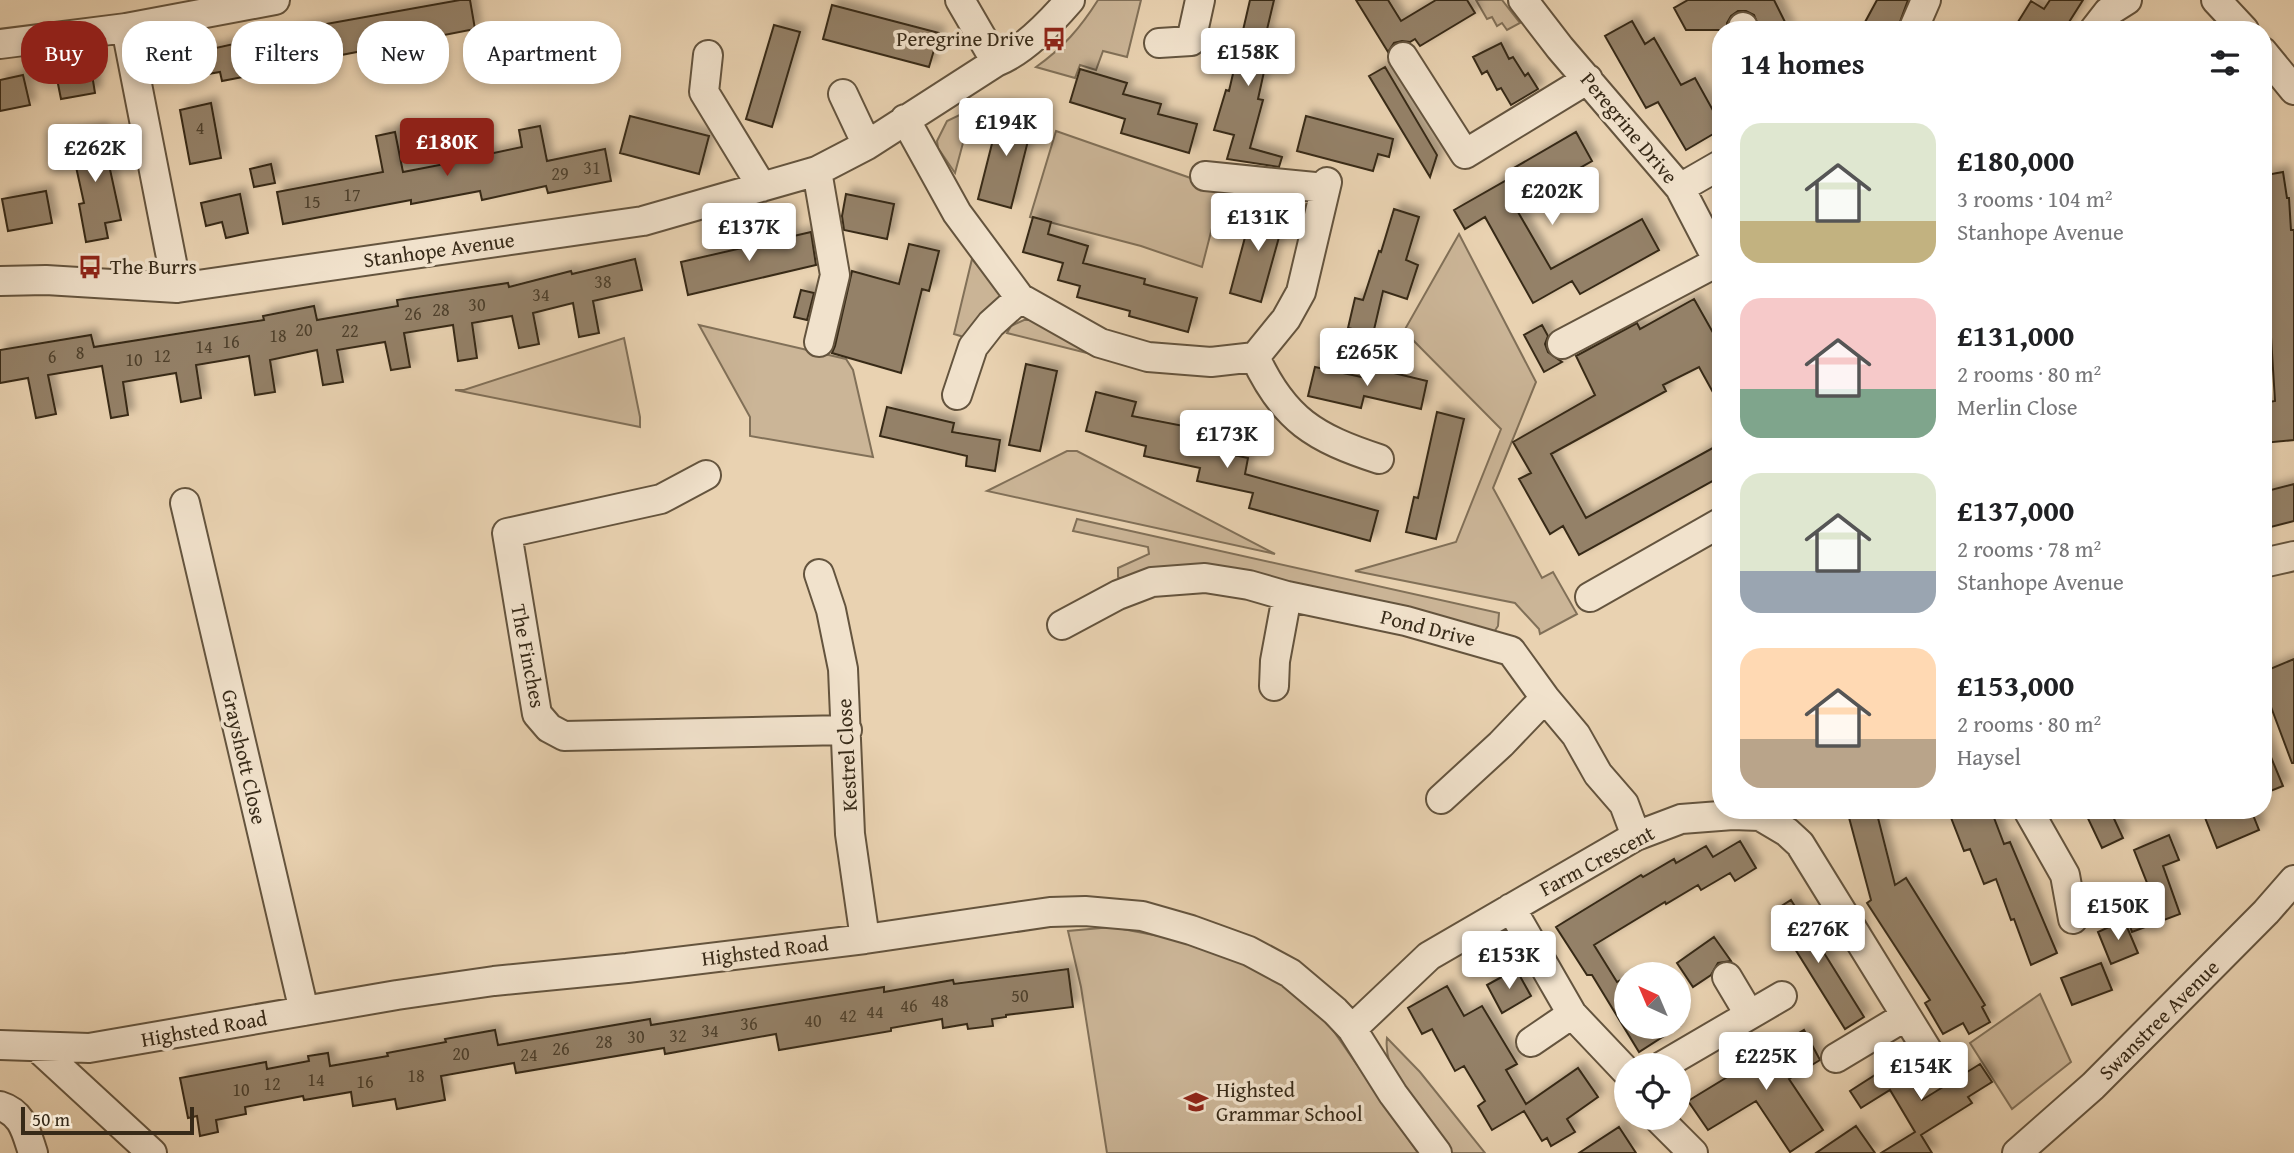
<!DOCTYPE html>
<meta charset="utf-8">
<style>
:root{--surface:#fff;--page:#f2f2f2;--text:#202124;--muted:#757577;--accent:#8f2418}
body{margin:0;font-family:"Gentium Book Plus",serif;background:var(--page);color:var(--text);height:100vh;display:flex;flex-direction:column;font-size:26px;white-space:nowrap}
*{box-sizing:border-box;margin:0}
p{font-size:23px;color:var(--muted)}
.icon{flex:none;width:38px;height:38px;fill:none;stroke:currentColor;stroke-width:2;stroke-linecap:round;stroke-linejoin:round}
.map{position:relative;flex:1;overflow:hidden}
.drawer{position:absolute;left:1712px;top:21px;width:560px;height:798px;display:flex;flex-direction:column;background:var(--surface);border-radius:28px;box-shadow:0 4px 10px #0003}
.drawer>*{flex:none}
.banner{position:absolute;left:21px;top:21px;width:665px;height:63px;display:flex;gap:14px}
.needle{width:46px;rotate:316deg}
.tools{position:absolute;left:1614px;top:962px;display:grid;gap:14px}
.tools a{display:grid;place-items:center;width:77px;height:77px;border-radius:50%;background:var(--surface);box-shadow:0 4px 10px #0003;font-size:35px}
.scale{position:absolute;left:21px;bottom:18px;width:173px;box-sizing:border-box;padding-left:7px;border:4px solid #372a18;border-top:0;font-size:19px;line-height:24px;white-space:nowrap;color:#372a18;-webkit-text-stroke:5px #f1e2cc;paint-order:stroke}
.price{position:absolute;translate:-50% -60px;padding:0 16px;border-radius:7px;background:#fff;color:#222;font-size:23px;line-height:46px;filter:drop-shadow(0 2px 4px #0008)}
.price::after{content:'';position:absolute;left:50%;top:42px;width:21px;height:16px;margin-left:-10px;background:inherit;clip-path:polygon(0 0,100% 0,50% 100%)}
.price.on{background:var(--accent);color:#fff}
ul{padding:0;list-style:none}
li{display:flex;align-items:center;gap:21px;height:175px;padding:0 28px}
li span{display:grid;place-items:center;flex:none;width:196px;height:140px;border-radius:21px;color:#555}
li>.icon{margin-inline-start:auto}
span .icon{width:84px;height:84px;fill:#fffc;stroke-width:1}
li b{font-size:30px}
h2{display:flex;justify-content:space-between;align-items:center;height:84px;padding:0 28px;font-size:30px}
.pill{padding:0 24px;border-radius:28px;background:var(--surface);box-shadow:0 4px 10px #0003;font-size:24px;line-height:63px}
.pill.on{background:var(--accent);color:#fff}
.map>svg:first-child{display:block}
.green{fill:#cbb597;stroke:#817058;stroke-width:2}
.building{fill:#948168;stroke:#372a18;stroke-width:2;filter:url(#shadow)}
.lines{fill:none;stroke-linecap:round;stroke-linejoin:round}
.minor-casing{stroke:#64543e;stroke-width:32}
.minor{stroke:#f1e2cc;stroke-width:28}
.labels{text-anchor:middle;stroke-width:7;stroke-linejoin:round;paint-order:stroke}
.number-label{font-size:18px;fill:#4e402c}
.poi-label{font-size:21px;fill:#372a18;stroke:#f1e2cc;text-anchor:start}
.street-label{font-size:21px;fill:#372a18;stroke:#f1e2cc}
</style>
<div class="map">
<svg width="2294" height="1153" viewBox="0 0 2294 1153">
<defs>
<filter id="shadow"><feDropShadow dx="6" dy="-6" stdDeviation="3.5" flood-color="#0004"/></filter>
</defs>
<rect width="100%" height="100%" fill="#e9d2b1"/>
<filter id="stains"><feTurbulence type="fractalNoise" baseFrequency=".00286" numOctaves="4"/><feColorMatrix values="0 0 0 0 .2 0 0 0 0 .09 0 0 0 0 .02 0 0 0 .5 -.17"/></filter>
<radialGradient id="worn" r=".72"><stop offset=".6" stop-color="#630" stop-opacity="0"/><stop offset="1" stop-color="#630" stop-opacity=".3"/></radialGradient>
<!-- green -->
<path class="green" d="M1098,0H1141L1127,57L1103,51L1096,70L1080,65L1075,78L1036,67C1063,48 1081,27 1098,0Z
M1476,0H1502L1520,23L1507,30L1502,23L1497,26L1492,17L1487,19Z
M972,109L955,173L938,148L937,141L947,121Z
M1056,131L1222,189L1202,267L1141,246L1030,217Z
M1459,234L1536,382L1493,488L1542,578L1553,572L1577,614L1540,634L1539,629L1515,603L1355,571L1456,542L1501,429L1404,331Z
M972,259L1001,293L998,303L964,337L954,334Z
M1024,320H1036L1103,357L1007,333L1011,326Z
M699,325L846,359L853,370L873,457L750,436V417Z
M624,338L640,417V427L455,390H464Z
M1067,451H1077L1275,554L987,491Z
M1077,519L1499,613L1498,626L1494,632L1123,580L1118,577V568L1149,554L1148,547L1073,531Z
M1112,927L1185,941L1249,963L1287,988L1328,1023L1418,1153H1107L1081,987L1068,931Z
M2040,994L2071,1062L2012,1109L1970,1043Z
M1387,1038L1420,1072L1485,1153H1452L1447,1148C1425,1118 1382,1077 1387,1038Z"/>
<!-- building -->
<path class="building" d="M460,0H470L475,29L331,57L330,52L242,71L243,77L222,81L220,72L161,82L157,61L315,26Z
M1250,0H1274L1265,38L1271,40L1258,99L1263,100L1250,148L1282,157L1279,167L1227,159L1234,135L1214,130L1226,90L1229,91Z
M1356,0H1388L1401,21L1436,0H1467L1475,13L1420,46L1415,39L1410,42L1402,41L1394,43L1388,52Z
M1688,0H1774L1789,30H1760L1754,15L1746,11H1738L1731,16L1727,23V30H1686L1674,8Z
M1877,0H1908L1897,30H1874L1864,24Z
M2050,0H2083L2064,30H2013L2031,1L2044,9Z
M832,5L939,33L929,67L823,39Z
M1632,21L1645,44L1654,38L1681,85L1695,78L1720,123V130L1686,150L1658,102L1646,108L1605,36Z
M774,25L800,32L772,127L746,119Z
M1501,43L1509,59L1513,57L1525,76L1528,73L1538,89L1511,105L1501,88L1497,90L1487,71L1482,74L1473,57Z
M90,62L95,93L61,99L55,69Z
M1385,67L1437,155L1430,177L1369,76Z
M1080,69L1127,83L1123,94L1161,104L1158,114L1197,124L1189,153L1121,133L1125,119L1070,102Z
M23,75L30,105L0,111V80Z
M211,103L221,158L190,164L180,110Z
M1001,108L1034,117L1011,208L978,199Z
M630,116L709,136L699,174L620,153Z
M1306,116L1393,139L1389,157L1378,154L1373,171L1297,151Z
M540,126L547,161L605,149L611,181L548,193L546,186L482,200L480,191L411,204V200L283,224L277,192L383,172L376,136L395,132L403,172L450,163L445,135L465,132L470,158L522,147L519,130Z
M101,128L121,220L105,223L108,238L86,242L79,204L84,203L69,135Z
M1576,132L1592,161L1514,205L1551,269L1642,219L1659,250L1580,294L1572,281L1533,303L1485,217L1465,229L1454,210L1510,178L1507,172Z
M271,164L275,183L254,187L250,169Z
M2283,172L2287,198H2289L2291,230H2294V440L2263,443V403L2275,401L2271,337L2263,338V235L2270,234L2266,175Z
M46,191L52,223L8,231L2,199Z
M240,194L248,233L226,238L222,222L206,226L201,203Z
M846,194L894,204L887,239L844,230L842,216Z
M1254,204L1286,212L1261,302L1230,293Z
M1394,209L1419,217L1406,260L1418,265L1407,299L1383,291L1373,334L1348,328L1355,298L1363,300L1379,251L1381,252Z
M1033,217L1051,222L1048,234L1088,246L1083,263L1145,279L1144,284L1197,298L1188,332L1129,316L1130,311L1077,297L1080,286L1058,280L1063,263L1023,252Z
M811,232L816,265L688,295L681,262Z
M909,244L939,251L929,291L922,289L901,373L832,353L835,346L852,271L899,284Z
M635,259L642,290L593,301L599,333L579,337L573,303L533,313L539,344L519,348L512,316L472,323L477,358L458,361L453,325L404,333L410,367L391,370L385,342L337,350L343,382L323,385L317,350L270,360L275,392L255,395L249,356L220,361L196,365L201,398L181,402L176,373L123,382L128,415L111,418L102,366L48,375L56,414L36,418L28,378L0,383V350L91,335L94,347L264,320L263,316L314,306L317,320L398,306L397,300L508,283L509,287L571,271L572,274Z
M801,290L814,293L807,320L794,317Z
M1694,299L1720,345V405L1699,367L1663,385L1666,391L1551,454L1586,518L1720,444V477L1579,555L1563,526L1550,534L1519,479L1531,473L1513,442L1595,395L1576,356L1637,323L1640,329Z
M1542,325L1548,336L1545,344L1548,352L1562,362L1544,372L1524,335Z
M1026,364L1057,371L1040,451L1009,445Z
M1315,367L1371,379L1373,368L1427,381L1421,409L1364,396L1361,408L1308,396Z
M1096,392L1136,402L1132,416L1194,428L1190,446L1248,458L1245,474L1378,511L1370,541L1249,508L1253,493L1197,481L1200,468L1144,456L1146,446L1086,431Z
M887,407L954,423L952,432L1000,440L995,471L966,466L967,456L880,436Z
M1437,412L1464,419L1436,539L1406,532L1414,497L1418,498Z
M2294,484V521L2263,529V492Z
M2294,659V763H2292L2268,699L2263,701V672Z
M2263,738L2283,786L2263,794Z
M1847,810H1876L1895,885L1906,878L1963,969L1985,1005L1982,1007L1990,1022L1969,1034L1963,1023L1943,1034L1925,1003L1930,1000L1867,903L1871,900Z
M1948,810H1991L2004,844L2010,842L2057,953L2031,965L2014,919L2011,920L1996,879L1984,884L1970,849L1964,851Z
M2084,810H2110L2123,838L2102,848Z
M2202,810H2251L2259,830L2217,848Z
M2169,835L2179,860L2163,866L2180,914L2132,932L2122,903L2151,893L2134,850Z
M1740,841L1756,868L1735,881L1730,873L1701,890L1698,885L1666,904L1665,902L1594,945L1617,982L1626,977V1027H1678L1639,1052L1592,975H1587L1556,927L1641,875L1643,877L1674,859L1676,863L1706,846L1713,857Z
M1791,900L1864,1017L1845,1029L1772,912Z
M2124,920L2138,953L2111,964L2098,932Z
M1714,937L1731,961L1718,963L1711,975L1693,987L1677,963Z
M2101,963L2112,990L2072,1005L2061,978Z
M1068,969L1073,1007L1006,1015V1017L992,1019L993,1026L968,1029L967,1024L943,1028L942,1019L891,1028V1031L779,1050L776,1034L665,1054L664,1048L516,1073L514,1063L441,1076L445,1100L397,1109L395,1099L353,1106L351,1092L304,1100L303,1096L245,1107L246,1114L216,1120L218,1132L200,1136L197,1116L188,1118L180,1078L266,1062L267,1069L309,1061L308,1056L328,1053L330,1066L388,1056L387,1053L446,1042L445,1039L495,1030L498,1045L650,1019L651,1025L884,987V992L953,980L954,984Z
M1516,969L1531,996L1502,1013L1487,985Z
M1447,986L1464,1016L1482,1006L1517,1064L1506,1070L1526,1104L1578,1068L1598,1097L1567,1119L1575,1132L1551,1146L1547,1138L1542,1141L1524,1111L1492,1130L1478,1106L1485,1101L1464,1066L1455,1071L1432,1029L1422,1034L1408,1008Z
M1804,1030L1820,1060L1789,1079L1823,1130L1790,1152L1756,1101L1708,1130L1688,1101L1747,1065L1745,1062L1767,1047L1769,1051Z
M1897,1061L1922,1100L1980,1064L1992,1082L1968,1097L1972,1103L1921,1135L1932,1153H1881L1915,1132L1890,1090L1861,1108L1850,1091Z
M1856,1126L1875,1153H1816Z
M1619,1127L1636,1153H1579Z"/>
<g class="lines">
<!-- minor casing -->
<g class="minor-casing">
<path id="minor" d="M960,0L996,62
M1523,0L1560,48L1680,188L1720,265
M2216,0L2244,30
M1743,27L1744,30
M126,28L177,288
M1913,30L1926,0
M2094,30L2108,12L2127,0
M1159,43L1191,41L1200,0
M0,44L126,28L275,0
M2263,52L2294,90
M708,55L704,92L762,187
M1403,57L1465,154L1588,79
M843,94L867,145
M905,119L957,213L1020,298L1100,343L1148,357L1211,362L1255,357L1286,319L1301,292L1327,182
M817,171L835,275L819,342
M1205,176L1325,188
M1680,188L1720,165
M0,281L46,280L177,288L643,221L817,171L867,145L996,62C1024,51 1051,22 1070,0
M1562,344L1719,261
M1255,357C1284,420 1315,438 1379,459
M957,395L973,347L991,324L1020,298
M706,475L661,499L507,533L537,714L549,728L564,736L847,730
M185,503L304,1011
M2263,563L2294,556
M819,574L831,610L843,669L850,834L865,939
M1590,597L1720,523
M1062,625L1118,595L1152,582L1205,578L1249,585L1287,596L1406,621L1511,651L1545,698L1576,735L1598,774L1624,804L1636,836
M1274,686L1275,661L1287,596
M1441,799L1501,744L1545,698
M2028,810L2065,875L2073,919
M1511,908L1572,1014L1626,1071
M1727,977L1749,1014
M1352,1029L1429,956L1636,836L1681,819L1733,815L1760,816L1787,832L1800,844L1934,1061
M1531,1042L1572,1014
M0,1045L89,1048L397,995L494,981L627,968L865,939L1050,912L1085,911L1142,916L1191,930L1249,951L1290,973L1335,1011L1352,1029L1393,1094L1437,1153
M37,1047L152,1153
M1836,1058L1906,1016
M1662,1066L1782,996
M0,1106C23,1113 26,1132 33,1153
M1658,1118L1693,1153
M2017,1153L2093,1086L2266,912L2294,880"/>
</g>
<!-- minor -->
<use href="#minor" class="minor"/>
</g>
<!-- icons -->
<defs>
<g id="bus-bare" transform="scale(1.89)"><path d="M-5-6H5V4H4V6H2V4H-2V6H-4V4H-5ZM-3.5-4V0h7V-4ZM-3.5 1.2v1.5H-2V1.2ZM2 1.2v1.5H3.5V1.2Z" fill="#8f2418" stroke="#f1e2cc" stroke-width="2.5" paint-order="stroke"/></g>
<g id="school-bare" transform="scale(1.89)"><path d="M0-5L7-2L0 1L-7-2ZM-4 1L0 2.5L4 1V4Q0 6-4 4Z" fill="#8f2418" stroke="#f1e2cc" stroke-width="2.5" paint-order="stroke"/></g>
</defs>
<g fill-rule="evenodd">
<use href="#bus-bare" x="1054" y="39"/>
<use href="#bus-bare" x="90" y="267"/>
<use href="#school-bare" x="1196" y="1102"/>
</g>
<g class="labels">
<!-- number labels -->
<g class="number-label">
<text x="200" y="134">4</text>
<text x="592" y="174">31</text>
<text x="560" y="180">29</text>
<text x="352" y="201">17</text>
<text x="312" y="208">15</text>
<text x="603" y="288">38</text>
<text x="541" y="301">34</text>
<text x="477" y="311">30</text>
<text x="441" y="316">28</text>
<text x="413" y="320">26</text>
<text x="304" y="336">20</text>
<text x="350" y="337">22</text>
<text x="278" y="342">18</text>
<text x="231" y="348">16</text>
<text x="204" y="353">14</text>
<text x="80" y="359">8</text>
<text x="162" y="362">12</text>
<text x="52" y="363">6</text>
<text x="134" y="366">10</text>
<text x="1020" y="1002">50</text>
<text x="940" y="1007">48</text>
<text x="909" y="1012">46</text>
<text x="875" y="1018">44</text>
<text x="848" y="1022">42</text>
<text x="813" y="1027">40</text>
<text x="749" y="1030">36</text>
<text x="710" y="1037">34</text>
<text x="678" y="1042">32</text>
<text x="636" y="1043">30</text>
<text x="604" y="1048">28</text>
<text x="561" y="1055">26</text>
<text x="461" y="1060">20</text>
<text x="529" y="1061">24</text>
<text x="416" y="1082">18</text>
<text x="316" y="1086">14</text>
<text x="365" y="1088">16</text>
<text x="272" y="1090">12</text>
<text x="241" y="1096">10</text>
</g>
<!-- poi labels -->
<g class="poi-label">
<text x="1034" y="46" text-anchor="end">Peregrine Drive</text>
<text x="110" y="274">The Burrs</text>
<text x="1216" y="1097">Highsted<tspan x="1216" dy="24">Grammar School</tspan></text>
</g>
<!-- street labels -->
<g class="street-label">
<text transform="translate(1629 128) rotate(50)" y="7">Peregrine Drive</text>
<text transform="translate(439 250) rotate(-8)" y="7">Stanhope Avenue</text>
<text transform="translate(1428 628) rotate(14)" y="7">Pond Drive</text>
<text transform="translate(528 656) rotate(79)" y="7">The Finches</text>
<text transform="translate(847 755) rotate(-93)" y="7">Kestrel Close</text>
<text transform="translate(244 757) rotate(77)" y="7">Grayshott Close</text>
<text transform="translate(1597 861) rotate(-28)" y="7">Farm Crescent</text>
<text transform="translate(765 951) rotate(-7)" y="7">Highsted Road</text>
<text transform="translate(2159 1020) rotate(-45)" y="7">Swanstree Avenue</text>
<text transform="translate(204 1029) rotate(-10)" y="7">Highsted Road</text>
</g>
</g>
<rect width="100%" height="100%" filter="url(#stains)"/>
<rect width="100%" height="100%" fill="url(#worn)"/>
</svg>
<div class="tools">
<a><svg class="needle" viewBox="-14 -14 28 28"><path d="M0-13l5 13h-10z" fill="#e53935"/><path d="M0 13l5-13h-10z" fill="#757577"/></svg></a>
<a><svg class="icon" aria-label="locate" viewBox="0 0 24 24"><circle cx="12" cy="12" r="6"/><path d="M12 2v4M12 18v4M2 12h4M18 12h4"/></svg></a>
</div>
<div class="scale">50 m</div>
<b class="price" style="left:1248px;top:88px">£158K</b>
<b class="price" style="left:1006px;top:158px">£194K</b>
<b class="price on" style="left:447px;top:178px">£180K</b>
<b class="price" style="left:95px;top:184px">£262K</b>
<b class="price" style="left:1552px;top:227px">£202K</b>
<b class="price" style="left:1258px;top:253px">£131K</b>
<b class="price" style="left:749px;top:263px">£137K</b>
<b class="price" style="left:1367px;top:388px">£265K</b>
<b class="price" style="left:1227px;top:470px">£173K</b>
<b class="price" style="left:2118px;top:942px">£150K</b>
<b class="price" style="left:1818px;top:965px">£276K</b>
<b class="price" style="left:1509px;top:991px">£153K</b>
<b class="price" style="left:1766px;top:1092px">£225K</b>
<b class="price" style="left:1921px;top:1102px">£154K</b>
<div class="banner">
<a class="pill on">Buy</a>
<a class="pill">Rent</a>
<a class="pill">Filters</a>
<a class="pill">New</a>
<a class="pill">Apartment</a>
</div>
<section class="drawer">
<h2>14 homes<svg class="icon" aria-label="filters" viewBox="0 0 24 24"><path d="M4 7h16M4 17h16"/><circle cx="9" cy="7" r="2"/><circle cx="15" cy="17" r="2"/></svg></h2>
<ul>
<li><span style="background:linear-gradient(#dfe7d0 70%,#c2b280 0)"><svg class="icon" aria-label="home" viewBox="0 0 24 24"><path d="M3 11l9-7 9 7M6 9v11h12V9"/></svg></span><div><b>£180,000</b><p>3 rooms · 104 m²</p><p>Stanhope Avenue</p></div></li>
<li><span style="background:linear-gradient(#f6c9c9 65%,#7fa58c 0)"><svg class="icon" aria-label="home" viewBox="0 0 24 24"><path d="M3 11l9-7 9 7M6 9v11h12V9"/></svg></span><div><b>£131,000</b><p>2 rooms · 80 m²</p><p>Merlin Close</p></div></li>
<li><span style="background:linear-gradient(#dfe7d0 70%,#9aa5b1 0)"><svg class="icon" aria-label="home" viewBox="0 0 24 24"><path d="M3 11l9-7 9 7M6 9v11h12V9"/></svg></span><div><b>£137,000</b><p>2 rooms · 78 m²</p><p>Stanhope Avenue</p></div></li>
<li><span style="background:linear-gradient(#ffd9b3 65%,#b9a48a 0)"><svg class="icon" aria-label="home" viewBox="0 0 24 24"><path d="M3 11l9-7 9 7M6 9v11h12V9"/></svg></span><div><b>£153,000</b><p>2 rooms · 80 m²</p><p>Haysel</p></div></li>
</ul>
</section>
</div>
